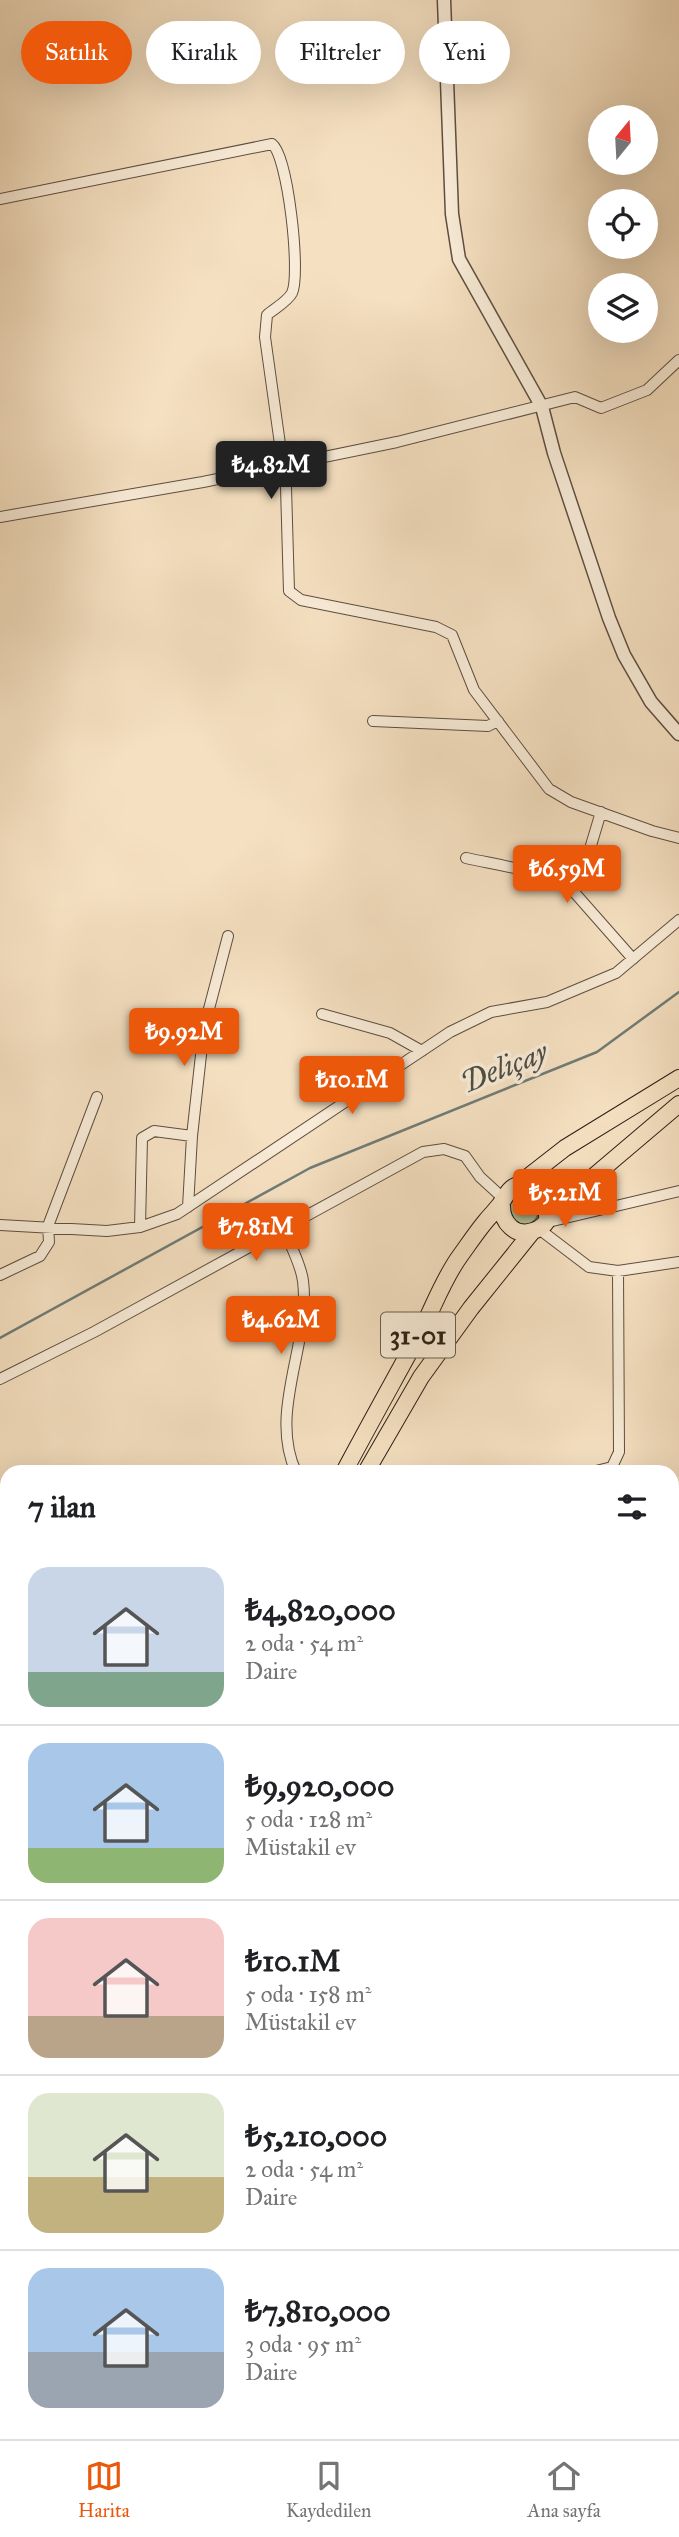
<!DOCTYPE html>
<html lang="tr">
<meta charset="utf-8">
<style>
:root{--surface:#fff;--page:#f2f2f2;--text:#202124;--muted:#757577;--line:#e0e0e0;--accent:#ea580c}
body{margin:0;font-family:"IM FELL Great Primer",serif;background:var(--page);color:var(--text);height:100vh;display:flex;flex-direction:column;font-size:26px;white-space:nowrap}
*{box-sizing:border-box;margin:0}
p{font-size:23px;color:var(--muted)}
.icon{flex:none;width:38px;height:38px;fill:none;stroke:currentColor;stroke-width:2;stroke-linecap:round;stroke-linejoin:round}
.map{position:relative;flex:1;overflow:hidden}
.details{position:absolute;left:0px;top:1465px;width:679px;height:975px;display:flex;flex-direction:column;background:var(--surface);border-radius:21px 21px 0 0;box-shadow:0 7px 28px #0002}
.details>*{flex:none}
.guide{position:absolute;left:21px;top:21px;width:637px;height:63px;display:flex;gap:14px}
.needle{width:46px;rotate:18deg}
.buttons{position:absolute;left:588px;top:105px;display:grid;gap:14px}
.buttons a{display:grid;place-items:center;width:70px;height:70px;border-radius:50%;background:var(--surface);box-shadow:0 7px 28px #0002;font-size:35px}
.price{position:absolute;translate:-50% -60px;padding:0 16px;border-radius:7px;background:var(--accent);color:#fff;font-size:23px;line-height:46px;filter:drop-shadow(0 2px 4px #0008)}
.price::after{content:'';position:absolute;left:50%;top:42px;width:21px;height:16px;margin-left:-10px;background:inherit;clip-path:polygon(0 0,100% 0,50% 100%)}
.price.on{background:#222;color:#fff}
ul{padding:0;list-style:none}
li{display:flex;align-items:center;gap:21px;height:175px;padding:0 28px}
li+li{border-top:2px solid var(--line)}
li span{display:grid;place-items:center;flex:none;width:196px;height:140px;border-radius:21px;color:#555}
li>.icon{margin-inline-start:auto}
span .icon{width:84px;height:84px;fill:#fffc;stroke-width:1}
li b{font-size:30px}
h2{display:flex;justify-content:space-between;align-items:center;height:84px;padding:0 28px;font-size:30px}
.pill{padding:0 24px;border-radius:32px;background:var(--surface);box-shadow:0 7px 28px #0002;font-size:24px;line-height:63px}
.pill.on{background:var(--accent);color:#fff}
.menu{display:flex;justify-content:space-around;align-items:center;height:98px;border-top:2px solid var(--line);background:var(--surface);font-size:19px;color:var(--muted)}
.menu a{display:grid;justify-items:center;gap:4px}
.menu .on{color:var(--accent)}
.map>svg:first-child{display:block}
.green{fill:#bbc293;stroke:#737054;stroke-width:2}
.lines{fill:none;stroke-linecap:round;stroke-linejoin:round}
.stream{stroke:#6f7c77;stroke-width:2.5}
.minor-casing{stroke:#5e4e40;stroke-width:12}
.tertiary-casing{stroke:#5e4e40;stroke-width:15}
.trunk-casing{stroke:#2b1e15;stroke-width:18}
.minor{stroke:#f8ebd7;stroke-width:10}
.tertiary{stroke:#f8ebd7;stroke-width:12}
.trunk{stroke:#f5e0c1;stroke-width:16}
.labels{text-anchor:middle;stroke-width:7;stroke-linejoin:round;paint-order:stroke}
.shield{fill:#f8ebd7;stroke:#685c4f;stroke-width:2}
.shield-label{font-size:26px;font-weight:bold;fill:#2b1e15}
.water-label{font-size:30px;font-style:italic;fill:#4d4d46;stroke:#f8ebd7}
</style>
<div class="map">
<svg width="679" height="2439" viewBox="0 0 679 2439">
<rect width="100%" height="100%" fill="#f5e0c1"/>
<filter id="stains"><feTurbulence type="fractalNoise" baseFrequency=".00286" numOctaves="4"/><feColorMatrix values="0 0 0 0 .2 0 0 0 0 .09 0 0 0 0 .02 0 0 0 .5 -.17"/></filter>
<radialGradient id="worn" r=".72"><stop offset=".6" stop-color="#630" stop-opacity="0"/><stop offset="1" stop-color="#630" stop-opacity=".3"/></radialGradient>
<!-- green -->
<path class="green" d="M509 1210a15 15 0 1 1 30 0a15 15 0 1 1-30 0Z"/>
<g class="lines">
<!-- stream -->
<path class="stream" d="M0,1338L310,1168L597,1052L679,992"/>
<!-- minor casing -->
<g class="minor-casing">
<path id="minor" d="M0,199L272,144C288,156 301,274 292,293C288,301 274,309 267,315L265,337L286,487L289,591L301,600L436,627L452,635L474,690L549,789L571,802L652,831L679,838
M0,517L203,482L397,442L575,397L601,408L647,390L679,360
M373,721L488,726L498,721
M466,858C502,866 543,870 574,892L583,872L601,812
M574,892L633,959
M322,1014L390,1033L422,1051
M188,1207L192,1136L204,1028L228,936
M544,1223L679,1191
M0,1225L107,1231L140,1227L177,1214L450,1032L491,1012L547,1002L616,973L679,920
M140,1227L142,1138L154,1131L192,1136
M539,1229L589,1267L618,1271L679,1262
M285,1230C290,1246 301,1264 303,1281C311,1344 268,1411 296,1472
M0,1275L40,1256L49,1242L48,1226L97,1097
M0,1379L94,1332L423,1152L444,1149L465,1156L480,1177L504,1199
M592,1472L612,1467L619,1452L618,1271
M0,1651L7,1653
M672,1902L679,1903
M672,2268L679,2269"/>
</g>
<!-- tertiary casing -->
<g class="tertiary-casing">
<path id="tertiary" d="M444,0L452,214L459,259L542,407L554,453L609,618L624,655L651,702L679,734
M0,2094L7,2097
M0,2133L7,2128
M672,2135L679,2136"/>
</g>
<!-- trunk casing -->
<g class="trunk-casing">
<path id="trunk" d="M515,1187L565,1148L679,1078
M547,1216L679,1104
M344,1472C370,1423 397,1375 423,1327C435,1303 444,1278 460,1256C468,1245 476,1233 485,1222C493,1212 498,1209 505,1197C525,1159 574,1218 533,1231C515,1237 502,1223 502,1206
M366,1472L421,1377L471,1308L532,1232
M0,1908H7
M0,1937L7,1935"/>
</g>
<!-- minor -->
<use href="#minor" class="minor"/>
<!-- tertiary -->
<use href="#tertiary" class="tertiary"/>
<!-- trunk -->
<use href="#trunk" class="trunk"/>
</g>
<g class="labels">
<!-- shield labels -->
<rect class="shield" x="381" y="1312.5" width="74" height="45" rx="5"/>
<g class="shield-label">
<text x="418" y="1344">31-01</text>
</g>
<!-- water labels -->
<g class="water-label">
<text transform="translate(504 1067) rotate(-22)" y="10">Deliçay</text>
</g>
</g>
<rect width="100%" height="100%" filter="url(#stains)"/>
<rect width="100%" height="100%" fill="url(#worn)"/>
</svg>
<div class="buttons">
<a><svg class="needle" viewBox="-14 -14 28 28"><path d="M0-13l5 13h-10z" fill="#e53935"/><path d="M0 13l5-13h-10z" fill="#757577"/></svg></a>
<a><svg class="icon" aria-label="locate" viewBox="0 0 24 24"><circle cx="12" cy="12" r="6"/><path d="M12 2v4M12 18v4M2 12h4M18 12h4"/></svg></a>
<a><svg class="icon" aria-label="layers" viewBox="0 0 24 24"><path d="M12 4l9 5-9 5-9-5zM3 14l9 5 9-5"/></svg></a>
</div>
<b class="price on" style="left:271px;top:501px">₺4.82M</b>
<b class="price" style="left:567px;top:905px">₺6.59M</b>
<b class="price" style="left:184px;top:1068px">₺9.92M</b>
<b class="price" style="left:352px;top:1116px">₺10.1M</b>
<b class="price" style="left:565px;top:1229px">₺5.21M</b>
<b class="price" style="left:256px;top:1263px">₺7.81M</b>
<b class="price" style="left:281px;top:1356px">₺4.62M</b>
<div class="guide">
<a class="pill on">Satılık</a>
<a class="pill">Kiralık</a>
<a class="pill">Filtreler</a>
<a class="pill">Yeni</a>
</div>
<section class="details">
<h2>7 ilan<svg class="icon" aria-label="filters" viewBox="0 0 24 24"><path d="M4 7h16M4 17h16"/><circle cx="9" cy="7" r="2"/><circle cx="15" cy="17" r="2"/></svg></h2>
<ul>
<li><span style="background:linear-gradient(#c9d6e8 75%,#7fa58c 0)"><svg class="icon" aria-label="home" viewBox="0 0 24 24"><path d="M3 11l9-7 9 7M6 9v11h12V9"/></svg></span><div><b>₺4,820,000</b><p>2 oda · 54 m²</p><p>Daire</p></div></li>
<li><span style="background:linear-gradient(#a9c7e8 75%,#8fb573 0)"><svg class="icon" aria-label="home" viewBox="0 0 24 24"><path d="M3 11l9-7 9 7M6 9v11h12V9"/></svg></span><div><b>₺9,920,000</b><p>5 oda · 128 m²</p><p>Müstakil ev</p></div></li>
<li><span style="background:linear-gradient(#f6c9c9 70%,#b9a48a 0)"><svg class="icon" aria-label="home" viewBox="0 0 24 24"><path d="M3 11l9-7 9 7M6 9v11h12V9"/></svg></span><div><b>₺10.1M</b><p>5 oda · 158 m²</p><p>Müstakil ev</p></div></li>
<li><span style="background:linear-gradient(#dfe7d0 60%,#c2b280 0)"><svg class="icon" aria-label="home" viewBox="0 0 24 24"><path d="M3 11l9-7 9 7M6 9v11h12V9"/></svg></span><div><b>₺5,210,000</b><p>2 oda · 54 m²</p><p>Daire</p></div></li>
<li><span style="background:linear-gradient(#a9c7e8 60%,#9aa5b1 0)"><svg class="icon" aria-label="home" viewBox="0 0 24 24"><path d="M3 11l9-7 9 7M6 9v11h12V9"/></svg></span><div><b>₺7,810,000</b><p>3 oda · 95 m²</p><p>Daire</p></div></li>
</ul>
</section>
</div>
<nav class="menu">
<a class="on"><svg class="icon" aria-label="map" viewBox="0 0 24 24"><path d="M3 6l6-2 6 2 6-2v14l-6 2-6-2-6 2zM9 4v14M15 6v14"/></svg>Harita</a>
<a><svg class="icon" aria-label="saved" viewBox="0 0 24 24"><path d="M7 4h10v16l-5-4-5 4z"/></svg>Kaydedilen</a>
<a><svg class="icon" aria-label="home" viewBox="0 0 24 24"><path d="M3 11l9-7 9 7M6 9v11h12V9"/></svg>Ana sayfa</a>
</nav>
